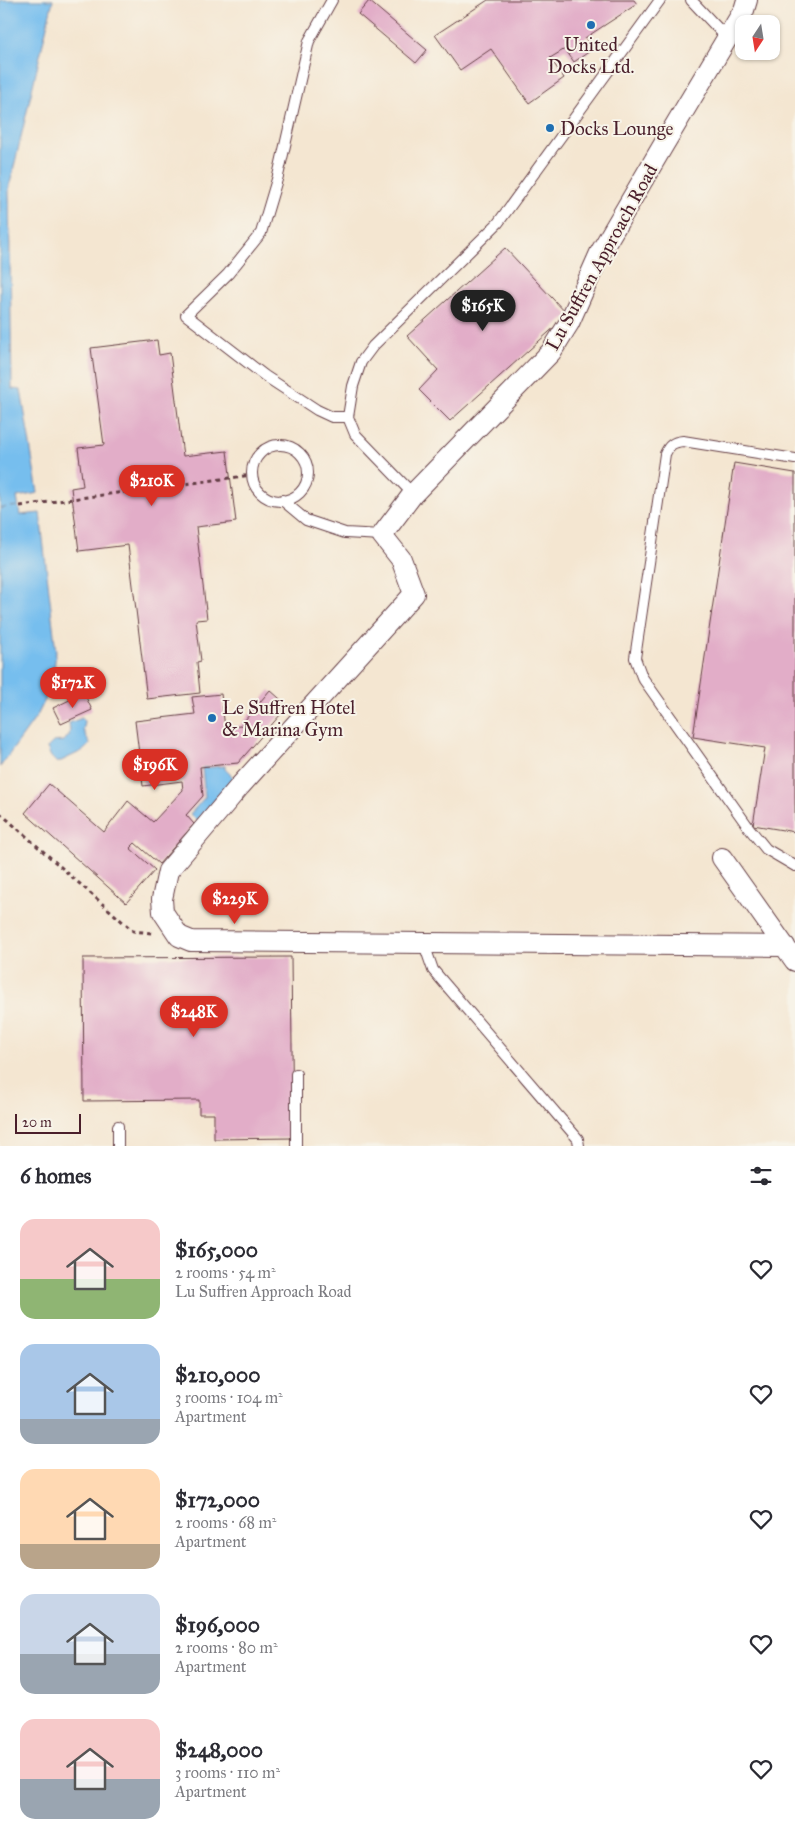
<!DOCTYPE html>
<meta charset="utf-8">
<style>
:root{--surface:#fff;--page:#f2f2f3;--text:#2b2b33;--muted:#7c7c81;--accent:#d93025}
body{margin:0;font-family:"IM FELL Great Primer",serif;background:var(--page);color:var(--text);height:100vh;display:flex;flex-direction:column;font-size:19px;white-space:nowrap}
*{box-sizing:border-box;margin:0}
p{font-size:16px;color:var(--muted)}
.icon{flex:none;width:28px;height:28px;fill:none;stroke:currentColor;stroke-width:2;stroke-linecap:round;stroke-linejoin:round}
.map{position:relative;height:1146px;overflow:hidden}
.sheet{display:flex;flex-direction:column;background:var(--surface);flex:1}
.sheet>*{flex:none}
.needle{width:32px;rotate:192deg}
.fabs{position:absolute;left:735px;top:15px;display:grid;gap:10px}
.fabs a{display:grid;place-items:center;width:45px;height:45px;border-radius:10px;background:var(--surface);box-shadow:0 1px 4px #0004;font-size:25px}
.scale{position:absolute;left:15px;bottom:12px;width:66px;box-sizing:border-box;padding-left:5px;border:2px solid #4a1f2b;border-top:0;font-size:14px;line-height:18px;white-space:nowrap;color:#4a1f2b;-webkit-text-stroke:4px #f7f3e8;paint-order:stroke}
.price{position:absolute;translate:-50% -42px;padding:0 11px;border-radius:18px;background:var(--accent);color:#fff;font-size:16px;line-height:32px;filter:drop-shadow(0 1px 2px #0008)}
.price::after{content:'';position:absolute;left:50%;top:30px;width:15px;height:11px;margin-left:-8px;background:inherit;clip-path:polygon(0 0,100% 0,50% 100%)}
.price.current{background:#222;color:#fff}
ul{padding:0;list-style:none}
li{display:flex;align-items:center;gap:15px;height:125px;padding:0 20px}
li span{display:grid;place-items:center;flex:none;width:140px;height:100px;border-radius:15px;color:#555}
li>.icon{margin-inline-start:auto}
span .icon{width:60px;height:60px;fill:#fffc;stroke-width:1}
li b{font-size:21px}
h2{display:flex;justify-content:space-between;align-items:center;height:60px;padding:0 20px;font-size:21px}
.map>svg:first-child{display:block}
.water{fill:#76beee;stroke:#606e8c}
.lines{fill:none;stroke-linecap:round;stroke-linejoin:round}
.ferry{stroke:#574f66;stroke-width:1;stroke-dasharray:6 5;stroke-linecap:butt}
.building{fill:#e2adc8}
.lane-casing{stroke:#643d44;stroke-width:12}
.street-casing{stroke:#643d44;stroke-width:22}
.path{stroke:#643d44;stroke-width:3;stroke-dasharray:4 4;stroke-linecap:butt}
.lane{stroke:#fff;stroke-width:10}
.street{stroke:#fff;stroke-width:20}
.poi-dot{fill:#1f6fb2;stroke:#f7f3e8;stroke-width:2}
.labels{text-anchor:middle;stroke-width:4;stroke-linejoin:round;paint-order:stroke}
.poi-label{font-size:19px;fill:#4a1f2b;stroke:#f7f3e8;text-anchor:start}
.street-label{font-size:19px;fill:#4a1f2b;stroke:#f7f3e8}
</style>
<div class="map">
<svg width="795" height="1146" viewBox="0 0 795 1146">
<rect width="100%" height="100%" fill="#f7f3e8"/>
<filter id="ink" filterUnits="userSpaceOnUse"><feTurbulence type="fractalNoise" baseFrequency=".02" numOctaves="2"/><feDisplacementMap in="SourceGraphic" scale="10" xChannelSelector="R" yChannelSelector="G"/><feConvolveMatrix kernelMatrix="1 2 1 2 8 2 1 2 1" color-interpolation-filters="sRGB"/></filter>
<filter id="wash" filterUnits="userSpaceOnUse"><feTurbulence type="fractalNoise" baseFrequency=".0096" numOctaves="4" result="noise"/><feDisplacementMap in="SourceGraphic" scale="20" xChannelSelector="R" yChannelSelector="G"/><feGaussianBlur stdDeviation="1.12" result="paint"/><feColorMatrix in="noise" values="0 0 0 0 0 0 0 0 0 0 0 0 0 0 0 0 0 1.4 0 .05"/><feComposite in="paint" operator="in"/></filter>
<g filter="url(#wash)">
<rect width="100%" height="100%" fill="#f4e6d1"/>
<!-- water -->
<path class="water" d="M0,0H53L9,188L12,389L21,390L38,493L17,497L20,515L40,513L56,652L52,686L37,716L0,767Z
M82,718L85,723L83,730L90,744L84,750L57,763L51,757L47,748L53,742L63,741L69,736L70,729L69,723Z
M225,766V769L234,778L197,821L190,814L205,797L202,768Z"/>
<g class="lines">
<!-- ferry -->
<path class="ferry" d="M0,508L20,506"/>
</g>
<g id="blocks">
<!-- building -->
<path class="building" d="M488,0H634L637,4L585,38L593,49L574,62L565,49L550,58L564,78L529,103L491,49L460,70L435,35Z
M369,1L427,50L416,63L358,14Z
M505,248L568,315L450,421L419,390L438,370L407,336Z
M157,340L159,355L170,353L183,456L227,451L236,522L196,527L207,619L196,620L201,661L197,662L200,693L147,699L128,545L79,551L71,488L83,486L78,448L104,445L91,348Z
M734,463L795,473V832L753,825L765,748L693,737Z
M270,690L288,706L238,763L200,767L203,796L186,815L194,824L159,864L135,843L130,848L155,870L126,903L25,813L49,784L104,832L128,801L153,822L183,790L182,781L143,786L135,721L195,714L192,697L221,694L225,728L240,726Z
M84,693L92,710L61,724L53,708Z
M291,957L293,1138L214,1139V1114H199V1100L84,1101L83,958Z"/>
</g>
</g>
<g filter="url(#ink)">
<use href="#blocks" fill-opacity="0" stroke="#643d44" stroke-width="1"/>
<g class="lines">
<!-- lane casing -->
<g class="lane-casing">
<path id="lane" d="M332,0L309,41L278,176L261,233L228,274L186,315L265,376L317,410L332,417H348
M691,0L727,38
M252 473a28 28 0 1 1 56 0a28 28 0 1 1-56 0Z
M795,459L683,441C673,442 669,445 665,454L635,658L642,677L749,828L766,849L795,866
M413,494L355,434L348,417L353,386L361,362L373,346L498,223L660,0
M282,500L306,520L345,533L382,535
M424,944L433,970L578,1139L579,1146
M296,1074V1146
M118,1146V1126"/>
</g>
<!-- street casing -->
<g class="street-casing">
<path id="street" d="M747,0L744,10L664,144L600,253L569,323L551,352L413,494L382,535L401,559L414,594L240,786L168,871L162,899L163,912L179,936L191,941L785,946
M722,858L795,961"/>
</g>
<!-- path -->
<path class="path" d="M20,506L252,475
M0,813L133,931L152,933"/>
<!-- lane -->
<use href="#lane" class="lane"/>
<!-- street -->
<use href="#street" class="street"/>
</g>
</g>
<!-- markers -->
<g class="poi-dot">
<circle cx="591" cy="25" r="5"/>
<circle cx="550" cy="128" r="5"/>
<circle cx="212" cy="718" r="5"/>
</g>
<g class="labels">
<!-- poi labels -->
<g class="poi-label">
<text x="591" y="51" text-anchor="middle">United<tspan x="591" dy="22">Docks Ltd.</tspan></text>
<text x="560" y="135">Docks Lounge</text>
<text x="222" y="714">Le Suffren Hotel<tspan x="222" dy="22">&amp; Marina Gym</tspan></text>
</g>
<!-- street labels -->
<g class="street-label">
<text transform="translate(601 257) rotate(-61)" y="7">Lu Suffren Approach Road</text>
</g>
</g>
</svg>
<div class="fabs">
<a><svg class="needle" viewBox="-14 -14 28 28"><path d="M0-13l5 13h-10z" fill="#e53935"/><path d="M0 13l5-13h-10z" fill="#7c7c81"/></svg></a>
</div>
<div class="scale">20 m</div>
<b class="price current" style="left:483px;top:332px">$165K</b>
<b class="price" style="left:152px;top:507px">$210K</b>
<b class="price" style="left:73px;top:709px">$172K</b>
<b class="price" style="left:155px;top:791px">$196K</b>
<b class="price" style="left:235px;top:925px">$229K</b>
<b class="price" style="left:194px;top:1038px">$248K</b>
</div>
<section class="sheet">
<h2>6 homes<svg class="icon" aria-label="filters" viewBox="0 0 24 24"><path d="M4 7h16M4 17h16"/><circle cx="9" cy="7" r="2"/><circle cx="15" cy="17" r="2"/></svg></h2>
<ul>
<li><span style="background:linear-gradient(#f6c9c9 60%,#8fb573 0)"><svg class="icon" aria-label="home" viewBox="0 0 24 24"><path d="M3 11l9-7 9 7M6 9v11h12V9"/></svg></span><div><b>$165,000</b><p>2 rooms · 54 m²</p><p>Lu Suffren Approach Road</p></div><svg class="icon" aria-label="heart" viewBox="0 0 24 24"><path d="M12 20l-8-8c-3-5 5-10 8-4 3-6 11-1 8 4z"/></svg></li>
<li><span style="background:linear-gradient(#a9c7e8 75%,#9aa5b1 0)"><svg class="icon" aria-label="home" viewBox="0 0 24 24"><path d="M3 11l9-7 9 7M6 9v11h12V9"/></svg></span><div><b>$210,000</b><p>3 rooms · 104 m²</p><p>Apartment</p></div><svg class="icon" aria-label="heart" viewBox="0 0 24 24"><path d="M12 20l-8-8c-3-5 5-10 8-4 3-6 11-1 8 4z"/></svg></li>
<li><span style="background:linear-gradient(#ffd9b3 75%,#b9a48a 0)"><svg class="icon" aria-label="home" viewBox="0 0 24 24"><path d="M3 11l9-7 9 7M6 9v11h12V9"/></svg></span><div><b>$172,000</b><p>2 rooms · 68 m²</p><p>Apartment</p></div><svg class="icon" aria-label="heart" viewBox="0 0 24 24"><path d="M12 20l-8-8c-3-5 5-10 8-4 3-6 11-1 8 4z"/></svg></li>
<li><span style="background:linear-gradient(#c9d6e8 60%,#9aa5b1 0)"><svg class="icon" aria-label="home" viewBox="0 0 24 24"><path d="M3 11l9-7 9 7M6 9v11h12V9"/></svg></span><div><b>$196,000</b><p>2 rooms · 80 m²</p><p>Apartment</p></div><svg class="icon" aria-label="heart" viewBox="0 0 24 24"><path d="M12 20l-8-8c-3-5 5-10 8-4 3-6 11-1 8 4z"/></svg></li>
<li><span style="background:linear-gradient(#f6c9c9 60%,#9aa5b1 0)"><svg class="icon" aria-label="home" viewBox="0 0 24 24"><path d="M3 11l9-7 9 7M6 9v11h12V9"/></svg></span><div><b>$248,000</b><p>3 rooms · 110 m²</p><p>Apartment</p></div><svg class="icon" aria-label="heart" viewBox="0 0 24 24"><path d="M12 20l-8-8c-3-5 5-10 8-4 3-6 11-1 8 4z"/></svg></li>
</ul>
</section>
